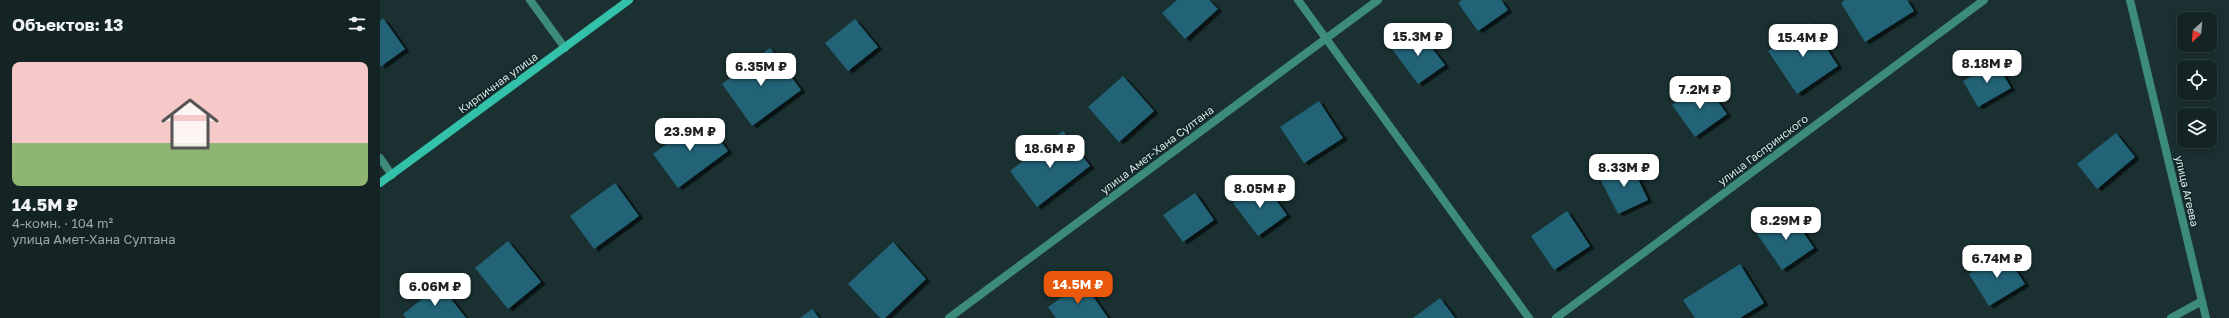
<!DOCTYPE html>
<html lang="ru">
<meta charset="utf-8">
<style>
:root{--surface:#142425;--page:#1d2c2d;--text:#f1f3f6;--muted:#9da4a7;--line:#334142;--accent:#ea580c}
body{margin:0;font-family:"Golos Text",sans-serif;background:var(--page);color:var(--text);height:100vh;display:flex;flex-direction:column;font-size:15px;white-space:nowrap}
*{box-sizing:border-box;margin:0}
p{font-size:13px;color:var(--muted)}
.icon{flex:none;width:22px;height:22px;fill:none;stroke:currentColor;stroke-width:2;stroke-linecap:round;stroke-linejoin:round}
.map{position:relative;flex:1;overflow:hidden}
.side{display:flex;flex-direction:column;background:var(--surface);width:380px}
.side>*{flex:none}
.needle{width:26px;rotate:206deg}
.tools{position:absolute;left:1797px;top:12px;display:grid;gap:8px}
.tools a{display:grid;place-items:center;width:40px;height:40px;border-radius:8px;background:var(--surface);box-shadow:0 2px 10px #0003,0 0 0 1px var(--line);font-size:20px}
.price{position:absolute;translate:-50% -34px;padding:0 9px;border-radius:8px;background:#fff;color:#222;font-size:13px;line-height:26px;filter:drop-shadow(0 1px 2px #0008)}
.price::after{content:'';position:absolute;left:50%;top:24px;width:12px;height:9px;margin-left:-6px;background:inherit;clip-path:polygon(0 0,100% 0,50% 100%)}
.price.on{background:var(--accent);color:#fff}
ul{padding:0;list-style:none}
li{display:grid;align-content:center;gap:8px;height:212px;padding:0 12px}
li span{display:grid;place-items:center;height:124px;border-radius:8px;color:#555}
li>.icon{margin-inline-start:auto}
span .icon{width:72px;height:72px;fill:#fffc;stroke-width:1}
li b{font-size:17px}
h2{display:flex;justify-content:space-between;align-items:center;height:48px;padding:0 12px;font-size:17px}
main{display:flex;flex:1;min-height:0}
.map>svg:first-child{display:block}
.building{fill:#226377;filter:url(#shadow)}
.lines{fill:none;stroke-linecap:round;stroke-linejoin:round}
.minor{stroke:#3d8b7b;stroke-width:8}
.tertiary{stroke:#3d8b7b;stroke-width:8}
.secondary{stroke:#33c1a9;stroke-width:8}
.labels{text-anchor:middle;stroke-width:3;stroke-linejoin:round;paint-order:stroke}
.street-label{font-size:11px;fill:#d8e5e6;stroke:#112627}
</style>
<main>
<section class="side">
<h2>Объектов: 13<svg class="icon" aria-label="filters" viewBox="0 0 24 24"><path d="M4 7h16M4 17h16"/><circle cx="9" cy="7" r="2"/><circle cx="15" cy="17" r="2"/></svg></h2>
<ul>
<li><span style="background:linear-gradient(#f6c9c9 65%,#8fb573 0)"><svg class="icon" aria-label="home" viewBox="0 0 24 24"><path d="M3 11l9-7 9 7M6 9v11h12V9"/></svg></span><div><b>14.5M ₽</b><p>4-комн. · 104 m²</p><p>улица Амет-Хана Султана</p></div></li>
</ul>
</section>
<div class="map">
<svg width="1849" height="318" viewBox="0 0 1849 318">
<defs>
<filter id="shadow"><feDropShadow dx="4.5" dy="2.5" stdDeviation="0" flood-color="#0009"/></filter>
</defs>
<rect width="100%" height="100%" fill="#1a3031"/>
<!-- building -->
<path class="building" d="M797,0H829L838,9L805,39L782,13Z
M1082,0H1121L1128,10L1098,31L1078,3Z
M1465,0H1527L1534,11L1485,42L1461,3Z
M3,18L25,49L0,67V21Z
M475,19L498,47L468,71L445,43Z
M1430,23L1458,66L1417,94L1388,51Z
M1038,30L1065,65L1038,84L1012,49Z
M390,48L421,90L372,126L342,84Z
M1616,62L1631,88L1598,107L1583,81Z
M743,76L774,111L739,142L708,107Z
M1324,82L1347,114L1315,137L1292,105Z
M939,101L963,138L924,163L900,127Z
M323,117L348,151L298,188L273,154Z
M683,131L710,166L657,207L630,171Z
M1736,133L1755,157L1717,189L1697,164Z
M1250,162L1268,200L1238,214L1219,177Z
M882,181L907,215L878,236L853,203Z
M235,183L259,216L214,249L190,216Z
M815,193L834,220L803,242L783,215Z
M1187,211L1210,246L1174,270L1151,236Z
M1410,213L1434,248L1402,270L1377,234Z
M128,241L161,282L128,309L95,268Z
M513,242L546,279L505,318H500L468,284Z
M1624,252L1645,284L1609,306L1589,274Z
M1360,264L1384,303L1360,318H1315L1303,300Z
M703,282L728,318H676L668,307Z
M60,285L86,318H26L23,314Z
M1060,298L1075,318H1033Z
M432,309L439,318H420Z"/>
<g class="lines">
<!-- minor -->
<path class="minor" d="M150,0L185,48
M1750,0L1826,318
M0,158L12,175
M569,318L998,0
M1176,318L1604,0
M1791,318L1822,301"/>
<!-- tertiary -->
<path class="tertiary" d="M918,0L1149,318"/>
<!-- secondary -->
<path class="secondary" d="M0,183L249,0"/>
</g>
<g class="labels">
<!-- street labels -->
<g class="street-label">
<text transform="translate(118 83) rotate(-36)" y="4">Кирпичная улица</text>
<text transform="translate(777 150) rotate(-37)" y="4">улица Амет-Хана Султана</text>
<text transform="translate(1383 150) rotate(-37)" y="4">улица Гаспринского</text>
<text transform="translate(1807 191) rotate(77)" y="4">улица Агеева</text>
</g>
</g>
</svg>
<div class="tools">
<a><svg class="needle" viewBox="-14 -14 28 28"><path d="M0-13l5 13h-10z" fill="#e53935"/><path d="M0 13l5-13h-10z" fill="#9da4a7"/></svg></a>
<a><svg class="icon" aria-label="locate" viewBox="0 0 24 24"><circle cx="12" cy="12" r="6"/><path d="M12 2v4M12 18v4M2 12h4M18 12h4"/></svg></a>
<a><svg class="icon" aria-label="layers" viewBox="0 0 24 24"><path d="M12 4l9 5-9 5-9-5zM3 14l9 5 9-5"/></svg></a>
</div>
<b class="price" style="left:1038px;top:57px">15.3M ₽</b>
<b class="price" style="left:1423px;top:58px">15.4M ₽</b>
<b class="price" style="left:1607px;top:84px">8.18M ₽</b>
<b class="price" style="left:381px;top:87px">6.35M ₽</b>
<b class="price" style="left:1320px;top:110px">7.2M ₽</b>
<b class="price" style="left:310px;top:152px">23.9M ₽</b>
<b class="price" style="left:670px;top:169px">18.6M ₽</b>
<b class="price" style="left:1244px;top:188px">8.33M ₽</b>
<b class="price" style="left:880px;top:209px">8.05M ₽</b>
<b class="price" style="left:1406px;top:241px">8.29M ₽</b>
<b class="price" style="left:1617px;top:279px">6.74M ₽</b>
<b class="price on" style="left:698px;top:305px">14.5M ₽</b>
<b class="price" style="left:55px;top:307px">6.06M ₽</b>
</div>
</main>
